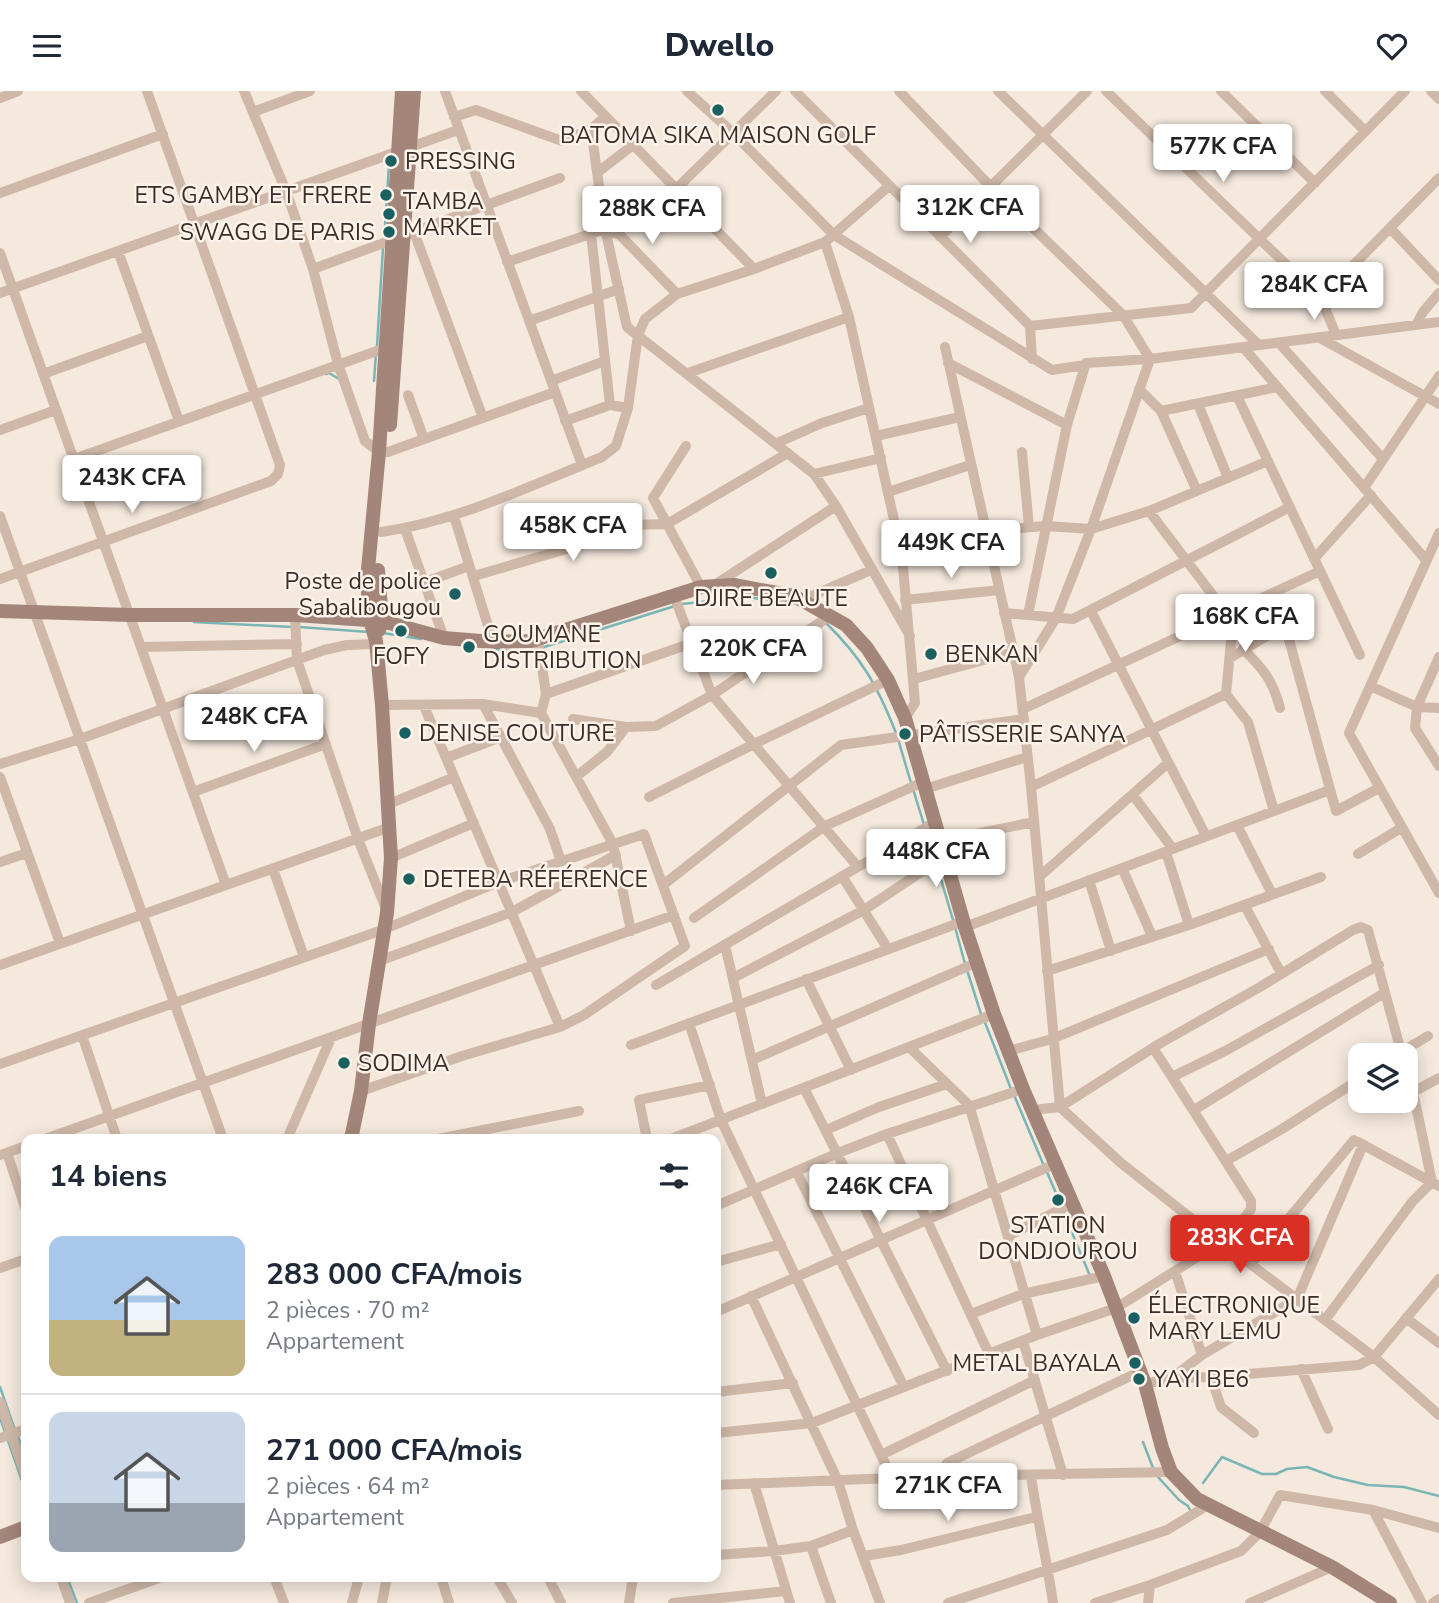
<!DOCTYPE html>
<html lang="fr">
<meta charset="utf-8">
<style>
:root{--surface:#fff;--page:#f2f2f3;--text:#1f2937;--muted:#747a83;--line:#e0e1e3;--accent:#d93025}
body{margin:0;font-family:"Nunito Sans",sans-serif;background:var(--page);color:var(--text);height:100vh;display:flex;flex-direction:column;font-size:26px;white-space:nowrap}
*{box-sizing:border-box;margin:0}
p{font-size:23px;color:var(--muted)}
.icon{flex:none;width:38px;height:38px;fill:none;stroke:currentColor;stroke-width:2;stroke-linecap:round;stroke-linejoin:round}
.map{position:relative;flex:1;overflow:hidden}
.details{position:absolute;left:21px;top:1043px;width:700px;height:448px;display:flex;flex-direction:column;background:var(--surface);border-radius:14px;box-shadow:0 4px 18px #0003}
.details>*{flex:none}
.controls{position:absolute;left:1348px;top:952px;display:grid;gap:14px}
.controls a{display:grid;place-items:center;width:70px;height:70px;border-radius:14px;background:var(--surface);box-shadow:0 4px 18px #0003;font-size:35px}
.price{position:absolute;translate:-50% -60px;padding:0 16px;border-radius:7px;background:#fff;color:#222;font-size:23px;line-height:46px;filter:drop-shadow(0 2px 4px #0008)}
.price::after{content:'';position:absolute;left:50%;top:42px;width:21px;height:16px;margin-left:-10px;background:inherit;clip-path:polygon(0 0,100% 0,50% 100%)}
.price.current{background:var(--accent);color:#fff}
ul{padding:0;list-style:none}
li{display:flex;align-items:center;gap:21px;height:175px;padding:0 28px}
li+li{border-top:2px solid var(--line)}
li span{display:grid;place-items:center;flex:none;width:196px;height:140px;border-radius:14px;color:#555}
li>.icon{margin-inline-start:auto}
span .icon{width:84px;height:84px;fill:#fffc;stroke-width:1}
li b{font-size:30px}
h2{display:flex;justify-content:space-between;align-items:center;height:84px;padding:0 28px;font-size:30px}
header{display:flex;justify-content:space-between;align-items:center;height:91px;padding:0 28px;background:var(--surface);font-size:32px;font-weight:800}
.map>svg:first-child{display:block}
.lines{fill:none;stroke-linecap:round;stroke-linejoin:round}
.stream{stroke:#7ab5b5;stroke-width:2.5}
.street{stroke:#cfb8a8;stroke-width:10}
.secondary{stroke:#a38679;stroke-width:14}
.poi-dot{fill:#1a6061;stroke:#fcf3eb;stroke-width:2.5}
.labels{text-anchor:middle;stroke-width:5;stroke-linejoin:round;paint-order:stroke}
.poi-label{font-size:23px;fill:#3b2e29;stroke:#fcf3eb;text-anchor:start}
</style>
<header><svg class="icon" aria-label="menu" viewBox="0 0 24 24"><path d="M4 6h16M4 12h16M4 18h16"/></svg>Dwello<svg class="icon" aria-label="heart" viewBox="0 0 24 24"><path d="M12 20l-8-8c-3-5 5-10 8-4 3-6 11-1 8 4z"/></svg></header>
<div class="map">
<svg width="1439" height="1512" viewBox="0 0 1439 1512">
<rect width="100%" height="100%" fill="#f5e9de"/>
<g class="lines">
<!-- stream -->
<path class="stream" d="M384,150L389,74
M377,255L383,157
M326,283L329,282L339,288
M374,290L376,262
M682,513L747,506L797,513
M194,531L292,536
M825,531C862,567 877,594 896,642
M299,536L369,541
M383,542L421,548
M541,557L675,515
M494,558L525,562L535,559
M898,648L911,692
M913,698L935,769
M937,775L953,829
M955,836L965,873
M967,879L981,923
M984,929L1011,998
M1014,1004L1044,1075
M1047,1081L1061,1114
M1063,1120L1090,1185
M0,1296L15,1339
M0,1327L26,1401
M18,1345L26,1370
M1143,1351L1153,1377
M1158,1386L1179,1409L1188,1415L1191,1421
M1203,1392L1222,1366L1262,1383H1276L1287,1378L1307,1376L1334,1386L1368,1394L1404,1396L1439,1405
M67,1486L77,1512"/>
<!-- street -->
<path class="street" d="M244,0L286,100L313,178L338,273L365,350L379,361H388L555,301
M445,0L582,374
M581,0L754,178
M687,0L733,42L834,144L1052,279L1085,274
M795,0L1030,235L1032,268
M899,0L990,95L1123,224L1150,268
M998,0L1259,254
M1106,0L1321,207L1336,244
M1221,0L1315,92
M1325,0L1365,40
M1431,0L1439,8
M0,7L18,0
M253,21L310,0
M454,26L476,19L562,50L591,38
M605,26L591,38L605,138L627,236L814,383L836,415L910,545
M598,81L633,54
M676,98L776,0
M0,102L163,43
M1390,137L1439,189
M414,141L483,327
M591,143L610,314
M940,146L1087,0
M825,151L849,226L902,465L915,612L905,627
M118,160L179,330
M0,162L226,794
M507,171L605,138L620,144L677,203
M313,178L560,87
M0,202L458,39
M1321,207L1439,87
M529,230L619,198
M1416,234L1423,221L1439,202
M1030,235L1191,217L1405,0
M1318,246L1439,313
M1279,252L1383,368
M945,256L1019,586L1031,696L1060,1016L1121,1072L1221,1151L1374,1266L1439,1324
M1243,256L1426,469
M948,272L1067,334
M688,282L849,226
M43,283L148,245
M551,290L605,270
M1139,298L1161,320L1197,400
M408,304L424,348
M1237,305L1360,564
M1198,313L1228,387
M1161,320L1277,296
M565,330L610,314L628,317
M0,339L56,319
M876,345L960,326
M777,352L822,332L869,317
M686,355L653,407L701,496
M1022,361L1029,436
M74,368L388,256
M814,383L881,367
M1364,397L1439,285
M888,401L970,374
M1149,420L1227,523
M0,425L223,1048
M454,425L493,551
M405,438L444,547
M381,441C458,430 530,395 602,366L616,355L628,317L638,244L645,228L677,203L754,178L825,151L889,95
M1439,442L1349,642L1439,802
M902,465L985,440L1045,435L1091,438L1149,420L1268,370
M1314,468L1371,404
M474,485L597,449L630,434L667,433L788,362
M0,488L271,390L278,383L280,374L147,0
M425,491L469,475
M716,493L836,415
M674,505L712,604L858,776
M802,509L871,479
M905,509L999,499
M1234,519L1226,603L1248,631L1274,720
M1091,520L1206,745
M1004,522L1073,528L1290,416
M295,524L297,569L358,748L386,818
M1028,524L1067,334L1086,272L1150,268L1439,231
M538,549L546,603L541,622
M141,556L297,553
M1243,558C1263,577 1273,590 1280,617
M1439,566L1417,616L1415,637L1439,675
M1230,567L1285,534L1336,720L1379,697
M1019,586L1056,527L1091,438L1150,268
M914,588L1013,561
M1370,595L1417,616L1439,617
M546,603L692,552
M483,613L550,738L561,770
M382,614L483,613L541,622L613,753L631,840
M424,615L560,936
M1023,618L1320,480
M573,628L626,636L656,635L712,604L831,524
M446,667L501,646
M0,673L80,648L324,559L347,554L376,553
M577,685L607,661L626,636
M0,686L60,852
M1031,696L1226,603
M925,698L1027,666
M193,701L326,653
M1133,704L1173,758
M649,706L754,653L888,589
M389,713L454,686
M1237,734L1272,803
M941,750L1034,731
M1166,761L1189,834
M1358,763L1401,737
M391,767L474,732
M0,771L27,762
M1122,777L1152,845
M273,778L304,866
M842,785L888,858
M1039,786L1168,672
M1089,789L1111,860
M663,794L841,654L1024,628
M1245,815L1281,882
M694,827L825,735L923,691
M965,836L1330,699
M725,854L762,1013
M379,870L512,821L616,764
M0,874L390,736
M1047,880L1189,834L1321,786
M733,887L864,819L945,765
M806,888L851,979
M656,894L935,731
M689,932L721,1029L892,1387
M82,944L117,1048
M631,954L964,830
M909,956L969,1014L1037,1244
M1153,957L1172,986
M1008,960L1052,948L1269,858
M1396,964L1428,945
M752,969L978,871
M0,973L385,838L499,791L644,743L685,855L584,924L560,936L462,965L361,1000
M804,997L947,1280
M1413,1001L1439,987
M1032,1019L1060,1016L1159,953L1260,896L1353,839L1361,836L1368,839L1402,964
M1194,1019L1384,902
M826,1039L879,1016L947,993
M887,1043L989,1263
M45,1048L674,824
M287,1048L331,947
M438,1048L579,1020
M647,1048L639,1009L710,994
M671,1048L994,923
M1358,1051L1439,1095
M7,1062L26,1119
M0,1064L26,1055
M1226,1070L1282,1038L1360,988
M796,1080L904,1296
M716,1115L838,1062L887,1043L1023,998
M1008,1145L1073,1112
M1225,1154L1251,1118V1110L1172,986L1227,959L1379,874
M716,1171L781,1153
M1251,1173L1354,1049
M0,1177L26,1168
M1175,1180L1202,1264
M751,1205L838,1390L853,1439L880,1512
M716,1221L1055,1073
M971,1223L1023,1203L1104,1185
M1406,1227L1439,1252
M1325,1229L1412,1111L1432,1091L1415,1010L1405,976
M1023,1250L1063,1384
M1301,1278L1328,1338
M1173,1286L1202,1264L1297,1208L1363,1054
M1211,1286L1221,1316L1254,1342
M1145,1293L1172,1287L1211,1286L1359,1274L1374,1266L1439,1188
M716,1301L793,1292
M0,1311L26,1386
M716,1342L812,1332L1037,1244L1116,1217L1221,1151
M0,1347L26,1338
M881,1364L1035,1289
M940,1385L947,1372L1139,1281
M1031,1385C1037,1428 1047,1469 1053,1512
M754,1392L790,1512
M716,1394L940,1385L1171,1381
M1373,1419L1422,1512
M811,1455L831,1512
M716,1464L773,1460L811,1455L853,1439
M864,1465L901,1459L1036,1426
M61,1486L70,1512
M274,1486L284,1512
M441,1486L449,1512
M497,1486L512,1512
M548,1486L561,1512
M89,1512L162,1486
M352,1512L359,1486
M382,1512L387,1486
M629,1512L633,1486
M673,1512L786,1500
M948,1512L1167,1439L1208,1414
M1095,1512L1150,1494
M1148,1512L1150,1494L1241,1460L1260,1441L1280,1404L1373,1419L1439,1437
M1250,1512L1332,1476
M1433,1512L1439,1508"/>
<!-- secondary -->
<path class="secondary" d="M390,334L414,0
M378,479L382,530L379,539
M0,520L130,524H295L382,530L444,547L493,551L531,550L701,496L734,494L794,505L846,534L867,557L888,589L905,627L965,836L994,923L1023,998L1104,1185L1145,1293L1162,1357L1171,1381L1197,1408L1332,1476L1390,1512
M351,1048L361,1000L369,933L387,822L391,767L382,614L376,550L370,529L367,489L379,361L402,0
M0,1446L26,1436"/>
</g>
<!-- markers -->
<g class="poi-dot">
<circle cx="718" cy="19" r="7"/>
<circle cx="391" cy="70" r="7"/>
<circle cx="386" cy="104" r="7"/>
<circle cx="389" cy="123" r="7"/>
<circle cx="389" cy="141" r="7"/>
<circle cx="771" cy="482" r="7"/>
<circle cx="455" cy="503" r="7"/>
<circle cx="401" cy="540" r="7"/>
<circle cx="469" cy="556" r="7"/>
<circle cx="931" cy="563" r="7"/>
<circle cx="405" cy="642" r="7"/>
<circle cx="905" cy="643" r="7"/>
<circle cx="409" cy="788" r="7"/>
<circle cx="344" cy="972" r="7"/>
<circle cx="1058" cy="1109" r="7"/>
<circle cx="1134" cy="1227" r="7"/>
<circle cx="1135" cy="1272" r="7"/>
<circle cx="1139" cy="1288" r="7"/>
</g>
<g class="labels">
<!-- poi labels -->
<g class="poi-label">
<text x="718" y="52" text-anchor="middle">BATOMA SIKA MAISON GOLF</text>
<text x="405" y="78">PRESSING</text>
<text x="372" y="112" text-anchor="end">ETS GAMBY ET FRERE</text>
<text x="403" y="118">TAMBA<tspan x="403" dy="26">MARKET</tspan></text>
<text x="375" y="149" text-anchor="end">SWAGG DE PARIS</text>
<text x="441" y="498" text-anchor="end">Poste de police<tspan x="441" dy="26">Sabalibougou</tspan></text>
<text x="771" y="515" text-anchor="middle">DJIRE BEAUTE</text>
<text x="483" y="551">GOUMANE<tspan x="483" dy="26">DISTRIBUTION</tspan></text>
<text x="945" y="571">BENKAN</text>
<text x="401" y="573" text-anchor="middle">FOFY</text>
<text x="419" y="650">DENISE COUTURE</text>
<text x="919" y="651">PÂTISSERIE SANYA</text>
<text x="423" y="796">DETEBA RÉFÉRENCE</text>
<text x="358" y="980">SODIMA</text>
<text x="1058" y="1142" text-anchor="middle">STATION<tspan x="1058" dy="26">DONDJOUROU</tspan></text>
<text x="1148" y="1222">ÉLECTRONIQUE<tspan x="1148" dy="26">MARY LEMU</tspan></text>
<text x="1121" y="1280" text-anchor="end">METAL BAYALA</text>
<text x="1153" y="1296">YAYI BE6</text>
</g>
</g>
</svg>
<div class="controls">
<a><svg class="icon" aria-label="layers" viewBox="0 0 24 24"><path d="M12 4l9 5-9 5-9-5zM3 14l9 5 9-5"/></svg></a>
</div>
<b class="price" style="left:1223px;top:93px">577K CFA</b>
<b class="price" style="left:970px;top:154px">312K CFA</b>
<b class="price" style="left:652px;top:155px">288K CFA</b>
<b class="price" style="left:1314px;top:231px">284K CFA</b>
<b class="price" style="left:132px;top:424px">243K CFA</b>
<b class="price" style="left:573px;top:472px">458K CFA</b>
<b class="price" style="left:951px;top:489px">449K CFA</b>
<b class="price" style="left:1245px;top:563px">168K CFA</b>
<b class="price" style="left:753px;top:595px">220K CFA</b>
<b class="price" style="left:254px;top:663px">248K CFA</b>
<b class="price" style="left:936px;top:798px">448K CFA</b>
<b class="price" style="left:879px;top:1133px">246K CFA</b>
<b class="price current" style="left:1240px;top:1184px">283K CFA</b>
<b class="price" style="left:948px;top:1432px">271K CFA</b>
<section class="details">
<h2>14 biens<svg class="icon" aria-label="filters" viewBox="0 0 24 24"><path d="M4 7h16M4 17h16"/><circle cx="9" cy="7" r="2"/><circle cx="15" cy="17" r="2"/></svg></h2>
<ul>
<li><span style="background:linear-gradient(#a9c7e8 60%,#c2b280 0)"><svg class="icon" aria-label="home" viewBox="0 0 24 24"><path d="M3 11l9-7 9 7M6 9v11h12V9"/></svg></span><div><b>283 000 CFA/mois</b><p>2 pièces · 70 m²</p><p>Appartement</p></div></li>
<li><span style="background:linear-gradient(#c9d6e8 65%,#9aa5b1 0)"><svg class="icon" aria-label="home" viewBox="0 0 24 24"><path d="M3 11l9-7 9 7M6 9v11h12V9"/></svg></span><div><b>271 000 CFA/mois</b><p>2 pièces · 64 m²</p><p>Appartement</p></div></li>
</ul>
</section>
</div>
